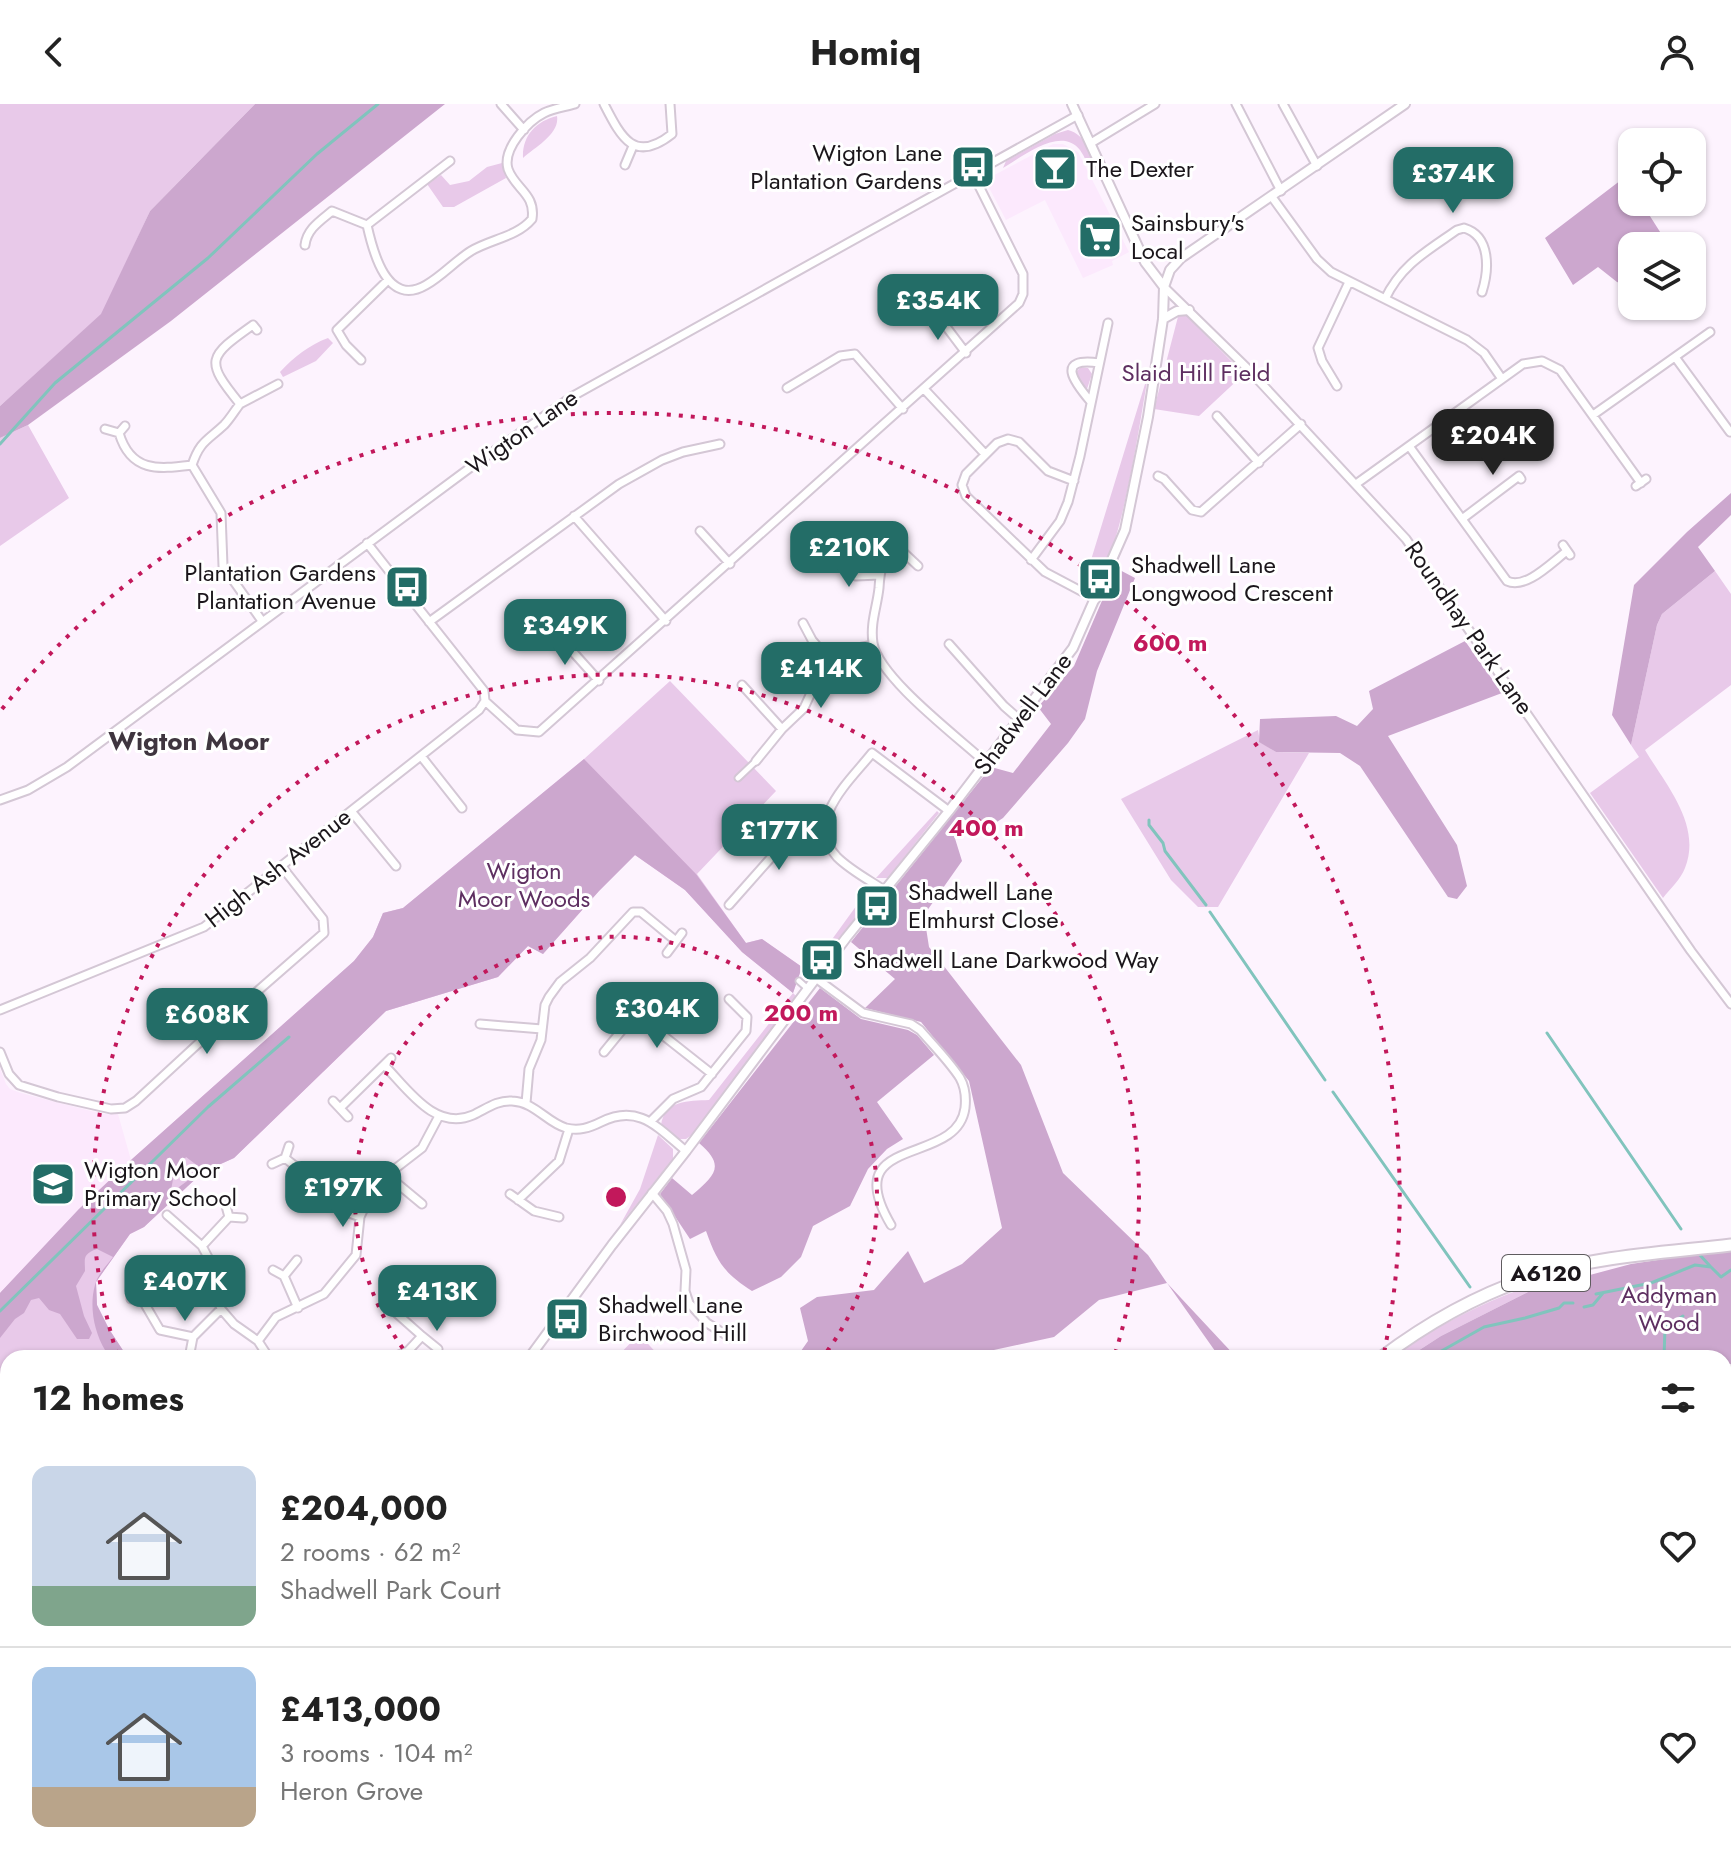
<!DOCTYPE html>
<meta charset="utf-8">
<style>
:root{--surface:#fff;--page:#f6f6f6;--text:#222;--muted:#767676;--line:#e0e0e0;--accent:#236d67}
body{margin:0;font-family:Jost,sans-serif;background:var(--page);color:var(--text);height:100vh;display:flex;flex-direction:column;font-size:30px;white-space:nowrap}
*{box-sizing:border-box;margin:0}
p{font-size:26px;color:var(--muted)}
.icon{flex:none;width:44px;height:44px;fill:none;stroke:currentColor;stroke-width:2;stroke-linecap:round;stroke-linejoin:round}
.map{position:relative;flex:1;overflow:hidden}
.panel{position:absolute;left:0px;top:1246px;width:1732px;height:512px;display:flex;flex-direction:column;background:var(--surface);border-radius:24px 24px 0 0;box-shadow:0 2px 6px #0004}
.panel>*{flex:none}
.tools{position:absolute;left:1618px;top:24px;display:grid;gap:16px}
.tools a{display:grid;place-items:center;width:88px;height:88px;border-radius:16px;background:var(--surface);box-shadow:0 2px 6px #0004;font-size:40px}
.price{position:absolute;translate:-50% -68px;padding:0 18px;border-radius:16px;background:var(--accent);color:#fff;font-size:26px;line-height:52px;filter:drop-shadow(0 2px 4px #0008)}
.price::after{content:'';position:absolute;left:50%;top:48px;width:24px;height:18px;margin-left:-12px;background:inherit;clip-path:polygon(0 0,100% 0,50% 100%)}
.price.selected{background:#222;color:#fff}
ul{padding:0;list-style:none}
li{display:flex;align-items:center;gap:24px;height:200px;padding:0 32px}
li+li{border-top:2px solid var(--line)}
li span{display:grid;place-items:center;flex:none;width:224px;height:160px;border-radius:16px;color:#555}
li>.icon{margin-inline-start:auto}
span .icon{width:96px;height:96px;fill:#fffc;stroke-width:1}
li b{font-size:34px}
h2{display:flex;justify-content:space-between;align-items:center;height:96px;padding:0 32px;font-size:34px}
header{display:flex;justify-content:space-between;align-items:center;height:104px;padding:0 32px;background:var(--surface);font-size:36px;font-weight:700}
.map>svg:first-child{display:block}
.built{fill:#fce9fd}
.green{fill:#e8c9e9}
.forest{fill:#cca7ce;fill-rule:evenodd}
.lines{fill:none;stroke-linecap:round;stroke-linejoin:round}
.stream{stroke:#81c4bd;stroke-width:3}
.pedestrian-casing{stroke:#d4c7d5;stroke-width:9}
.minor-casing{stroke:#d4c7d5;stroke-width:11}
.tertiary-casing{stroke:#d4c7d5;stroke-width:12}
.trunk-casing{stroke:#d4c7d5;stroke-width:15}
.pedestrian{stroke:#fff;stroke-width:5}
.minor{stroke:#fff;stroke-width:7}
.tertiary{stroke:#fff;stroke-width:8}
.trunk{stroke:#fff;stroke-width:11}
.ring{fill:none;stroke:#c2185b;stroke-width:4;stroke-dasharray:4 8}
.labels{text-anchor:middle;stroke-width:6;stroke-linejoin:round;paint-order:stroke}
.shield{fill:#fff;stroke:#5f5c5f;stroke-width:2}
.shield-label{font-size:22px;font-weight:bold;fill:#1b161b}
.poi-label{font-size:24px;fill:#1b161b;stroke:#fff;text-anchor:start}
.park-label{font-size:24px;fill:#5e2f61;stroke:#fff}
.street-label{font-size:24px;fill:#1b161b;stroke:#fff}
.neighbourhood-label{font-size:26px;font-weight:bold;fill:#3f353f;stroke:#fff}
.centre{fill:#c2185b;stroke:#fff;stroke-width:4}
.ring-label{font-size:24px;text-anchor:middle;font-weight:bold;fill:#c2185b;stroke:#fff;stroke-width:6;stroke-linejoin:round;paint-order:stroke}
</style>
<header><svg class="icon" aria-label="back" viewBox="0 0 24 24"><path d="M15 5l-7 7 7 7"/></svg>Homiq<svg class="icon" aria-label="person" viewBox="0 0 24 24"><circle cx="12" cy="8" r="4"/><path d="M4 21q1-7 8-7t8 7"/></svg></header>
<div class="map">
<svg width="1731" height="1758" viewBox="0 0 1731 1758">
<rect width="100%" height="100%" fill="#fdf3fe"/>
<!-- built -->
<path class="built" d="M1053,40H1063L1078,48L1129,148L1112,157L1113,161L1083,174L1045,96L1006,116L985,76Z
M0,964L6,980L10,985L21,989L103,1010H118L131,1056L79,1105L0,1189Z"/>
<!-- green -->
<path class="green" d="M0,0H255L150,107L102,210L0,302Z
M557,12C560,30 535,43 523,54C522,32 536,17 557,12Z
M1068,26C1085,30 1094,52 1097,68L1092,70C1088,62 1085,53 1080,46C1061,21 1022,53 1003,64L1006,57L1055,30Z
M502,59L506,74L454,103H443L427,80L441,71L450,81L469,77L487,63Z
M1180,205L1244,270L1199,312L1154,305Z
M328,234L333,239L316,257L283,273L280,268C294,253 309,241 328,234Z
M1081,263L1088,264L1092,270L1087,285L1077,275V267Z
M1149,267C1141,307 1122,455 1094,478C1090,482 1088,481 1083,482Z
M28,321L69,394L0,442V334Z
M1715,467L1731,490V581L1645,646C1666,681 1702,721 1685,764C1681,775 1670,785 1663,794L1590,689L1639,653L1631,641L1657,521L1662,510Z
M670,577L776,687L697,770L746,839L762,835L802,863L793,889L797,893L693,1030L686,1035H677L661,1021C665,996 688,997 709,996L793,889L742,848L685,786L635,751L599,787L543,850L528,842L498,873L386,907L234,1054L203,1068L144,1123L130,1130L96,1178L97,1201L109,1225L128,1254H8V1305L0,1310V1189L79,1105L131,1056L354,857L373,833L383,809L403,804L584,655Z
M1258,626L1260,638L1276,648L1309,649L1218,803H1198L1171,776L1121,695Z
M937,707L939,709L888,774H876Z
M870,783L872,788L869,797L811,869L809,867Z
M658,1031L673,1045V1055L620,1121L640,1085Z
M1578,1166L1580,1174L1530,1187L1441,1232L1407,1254H1391C1448,1212 1511,1186 1578,1166Z
M639,1230L661,1254H616Z"/>
<!-- forest -->
<path class="forest" d="M255,0H445L171,217L28,321L0,334V302L101,210L150,107Z
M1625,73L1632,84V98H1641L1669,142H1632V184L1617,178L1598,163L1573,181L1545,134Z
M1731,389V411L1698,443L1715,467L1662,510L1657,521L1631,641L1612,611L1634,481L1687,428Z
M1116,464L1135,474L1097,567L1085,615L1068,639L1003,714L983,727L962,714L953,728L962,757L924,811L929,843L1021,961L1063,1069L1148,1151L1167,1179L1237,1254H1220L1167,1179L1099,1196L1054,1233L980,1249V1254H796L808,1237L800,1204L817,1193L874,1186L908,1147L924,1179L962,1160L1002,1124L969,977L921,918L865,904L895,875L851,838L991,663L1013,669L1051,620L1038,603L1074,562Z
M1465,537L1502,589L1388,632L1457,741L1467,782L1457,795L1448,793L1360,662L1340,649L1276,648L1259,638L1260,615L1336,612L1357,622L1373,605L1369,587Z
M584,655L696,770L746,839L762,835L802,863L793,889L742,848L685,786L635,751L599,787L543,850L528,842L498,873L386,907L234,1054L203,1068L144,1123L130,1130L96,1178L97,1201L109,1225L128,1254H64L76,1251L101,1253L105,1246C94,1228 89,1202 95,1181C97,1171 107,1161 113,1153L97,1145C82,1150 85,1155 85,1167L76,1182L84,1212L92,1229L89,1235H77L60,1210L49,1206L39,1194L31,1196L24,1209L15,1215L0,1234V1189L79,1105L131,1056L354,857L373,833L383,809L403,804ZM186,1053L198,1062V1069L179,1083L169,1097L174,1070Z
M820,884L861,915L908,926L917,931L934,951L877,998L903,1035L887,1045L868,1065L850,1102L813,1122L801,1153L781,1173L752,1187C724,1169 717,1158 706,1127L690,1135L660,1090L672,1074L692,1091C715,1071 726,1062 699,1039Z
M1724,1146H1731V1260L1724,1261V1254H1407L1441,1232L1530,1187L1631,1160Z
M709,1750H788L777,1758H696Z
M1446,1750H1500L1490,1758H1427Z"/>
<g class="lines">
<!-- stream -->
<path class="stream" d="M0,340L55,279L208,154L317,50L378,0
M1149,716V721L1163,739L1165,747L1206,801
M1210,808L1325,976
M1547,929L1681,1125
M1333,988L1470,1183
M1699,1150L1710,1162
M1596,1190L1651,1179L1695,1161L1711,1163L1721,1173L1731,1166
M1584,1203L1593,1201L1603,1189
M0,1207L208,1003L289,933
M1429,1254L1484,1223L1525,1214L1559,1204L1564,1199H1573
M1664,1254L1665,1224L1683,1212
M1242,1750L1256,1758
M716,1758L726,1750
M1456,1758L1471,1750"/>
<!-- pedestrian casing -->
<g class="pedestrian-casing">
<path id="pedestrian" d="M738,674L756,657
M799,877L808,885"/>
</g>
<!-- minor casing -->
<g class="minor-casing">
<path id="minor" d="M501,0L524,26
M604,0C621,33 634,60 672,30L670,0
M1236,0L1281,87
M1283,0L1317,62
M1091,39L1155,0
M625,61L633,42
M1272,93L1317,155L1331,168L1467,236L1484,249L1502,275
M367,121C373,148 387,204 426,181C442,172 455,157 471,147C491,135 517,133 532,115C536,90 515,85 508,65C502,45 528,17 544,9C554,4 565,3 575,0
M367,121L450,57
M305,141C307,125 320,117 332,107L367,121
M1164,183L1249,266L1406,435L1691,847L1731,900
M1385,195C1401,161 1427,147 1457,126L1464,124C1491,132 1489,166 1482,188
M935,208L966,249
M257,226L253,221C208,253 204,256 240,300C235,306 230,315 224,321C207,337 200,337 192,361L221,409L223,462L262,517
M1675,253L1730,328
M361,256L346,241L337,226L388,176
M1337,282L1322,257L1318,244L1349,178
M787,284L840,252L855,250L903,305
M925,286L985,350
M1091,298C1074,278 1055,253 1099,259
M240,300L278,280
M1593,311L1710,228
M1217,312L1259,359
M105,325L119,329L125,322
M119,329C131,369 159,365 192,361
M1409,342L1507,477C1526,486 1552,458 1567,447
M1158,372L1164,375L1192,406L1201,408L1301,320
M1074,377L1048,367L1019,338L1008,335L997,339L966,370L962,381L966,392L1045,468L1096,495
M1356,380L1523,260L1542,257L1560,266L1641,379
M1636,382L1646,375
M574,412L666,517
M1462,415L1519,372L1521,375
M700,427L730,460
M367,439L484,587L485,597L517,626L539,628L1019,199L1023,190V170L973,70
M1563,441L1570,451
M837,454L856,472L879,471
M1031,456L1060,417L1068,398L1080,352L1108,219
M918,462L902,447C881,452 880,466 879,484C877,503 870,519 873,539C879,574 958,633 986,659
M429,518L619,380L662,356L683,348L720,340
M803,519L812,536L829,556
M555,528L599,577
M949,540L1004,602L1020,616
M742,581L782,625
M421,652L462,704
M756,657L782,625L804,604L822,565L829,556L848,546L873,541
M0,696L28,686L67,663L471,363L573,292L1078,11
M351,707L396,762
M884,786C869,776 850,766 837,753C803,717 851,676 872,649L949,707
M729,801L784,739L805,729L826,728
M667,849L682,829
M817,875L863,909L911,920L920,926C933,941 949,957 960,974C965,983 966,995 965,1004C957,1064 836,1028 891,1121
M0,906L204,823L479,606L485,597
M480,920L542,925
M0,948L9,970L19,981L58,993L111,1005L125,1004L136,997L213,926L324,829L323,815L282,763
M604,948L631,915L655,925L712,970
M384,961C407,984 435,1028 473,1011C486,1005 497,996 512,997C535,998 546,1018 566,1024C579,1027 589,1024 601,1018C639,999 658,1024 686,1047
M333,997L348,1013
M526,999L529,965L541,936L545,901L549,893L560,878L590,854L633,808H641L676,837
M340,1004L391,954
M650,1018L673,995L701,983L746,927L747,913L729,895
M285,1054L314,1077L325,1094L339,1105L360,1113
M272,1060L285,1054L289,1042
M387,1071L422,1100
M652,1089L667,1107L673,1120L686,1166L685,1187L689,1199L707,1219L731,1234
M510,1090L534,1107L559,1113
M518,1096L559,1057L569,1025
M167,1111L202,1142L212,1161L214,1184L221,1205L234,1220L258,1237L269,1254
M229,1113L243,1114
M202,1142L229,1113L226,1102
M297,1156L284,1172L298,1204
M273,1166L284,1172
M139,1190L160,1226L193,1233
M131,1195L139,1190L135,1182
M386,1200L422,1232L408,1247L392,1254
M422,1232L438,1245
M258,1237L276,1213L324,1190L356,1151L360,1113L370,1091L387,1071L422,1044L439,1012
M189,1254L193,1233L221,1205
M1724,1343L1731,1342
M8,1361L2,1368L8,1381
M1724,1467L1731,1466
M0,1586L8,1601
M1724,1593L1731,1592
M1724,1688L1731,1689
M100,1750L112,1758
M440,1750L443,1758
M581,1750L584,1752L587,1750
M988,1750L994,1758
M1157,1750L1165,1758
M1338,1750L1346,1758
M1565,1750L1568,1758
M277,1758L283,1750
M307,1758L312,1750
M526,1758L534,1750
M869,1758L880,1750
M1513,1758L1526,1750
M1712,1758L1731,1756"/>
</g>
<!-- tertiary casing -->
<g class="tertiary-casing">
<path id="tertiary" d="M1072,0L1145,158L1164,183
M1163,215L1177,207L1189,206
M529,1254L612,1141L686,1047L846,834L949,707L1073,544L1125,426L1148,313L1163,215L1164,183L1170,166L1181,154L1405,0
M173,1758L178,1750"/>
</g>
<!-- trunk casing -->
<g class="trunk-casing">
<path id="trunk" d="M1381,1254C1446,1205 1522,1168 1603,1156C1645,1149 1688,1146 1731,1141
M664,1758L677,1750"/>
</g>
<!-- pedestrian -->
<use href="#pedestrian" class="pedestrian"/>
<!-- minor -->
<use href="#minor" class="minor"/>
<!-- tertiary -->
<use href="#tertiary" class="tertiary"/>
<!-- trunk -->
<use href="#trunk" class="trunk"/>
</g>
<!-- distance rings -->
<g class="ring">
<path d="M410 1254A261 261 0 1 1 822 1254"/>
<path d="M117 1250A523 523 0 1 1 1115 1250"/>
<path d="M2 605A784 784 0 0 1 1384 1249"/>
</g>
<!-- icons -->
<defs>
<g id="bus-square" transform="scale(2.3)"><rect x="-9" y="-9" width="18" height="18" rx="4" fill="#236d67" stroke="#fff"/><path d="M-5-6H5V4H4V6H2V4H-2V6H-4V4H-5ZM-3.5-4V0h7V-4ZM-3.5 1.2v1.5H-2V1.2ZM2 1.2v1.5H3.5V1.2Z" fill="#fff"/></g>
<g id="bar-square" transform="scale(2.3)"><rect x="-9" y="-9" width="18" height="18" rx="4" fill="#236d67" stroke="#fff"/><path d="M-6-5H6L.8 .8V4.5H3.5V6h-7V4.5H-.8V.8Z" fill="#fff"/></g>
<g id="supermarket-square" transform="scale(2.3)"><rect x="-9" y="-9" width="18" height="18" rx="4" fill="#236d67" stroke="#fff"/><path d="M-6-5.5h2.5l.6 2H6L4.5 2H-2.5L-4.4-4H-6ZM-1.5 3.2a1.3 1.3 0 1 0 .1 0ZM3 3.2a1.3 1.3 0 1 0 .1 0Z" fill="#fff"/></g>
<g id="school-square" transform="scale(2.3)"><rect x="-9" y="-9" width="18" height="18" rx="4" fill="#236d67" stroke="#fff"/><path d="M0-5L7-2L0 1L-7-2ZM-4 1L0 2.5L4 1V4Q0 6-4 4Z" fill="#fff"/></g>
</defs>
<g fill-rule="evenodd">
<use href="#bus-square" x="973" y="63"/>
<use href="#bar-square" x="1055" y="65"/>
<use href="#supermarket-square" x="1100" y="133"/>
<use href="#bus-square" x="1100" y="475"/>
<use href="#bus-square" x="407" y="483"/>
<use href="#bus-square" x="877" y="802"/>
<use href="#bus-square" x="822" y="856"/>
<use href="#school-square" x="53" y="1080"/>
<use href="#bus-square" x="567" y="1215"/>
</g>
<g class="labels">
<!-- shield labels -->
<rect class="shield" x="1502" y="1151" width="88" height="36" rx="6"/>
<g class="shield-label">
<text x="1546" y="1177">A6120</text>
</g>
<!-- poi labels -->
<g class="poi-label">
<text x="942" y="57" text-anchor="end">Wigton Lane<tspan x="942" dy="28">Plantation Gardens</tspan></text>
<text x="1086" y="73">The Dexter</text>
<text x="1131" y="127">Sainsbury's<tspan x="1131" dy="28">Local</tspan></text>
<text x="1131" y="469">Shadwell Lane<tspan x="1131" dy="28">Longwood Crescent</tspan></text>
<text x="376" y="477" text-anchor="end">Plantation Gardens<tspan x="376" dy="28">Plantation Avenue</tspan></text>
<text x="908" y="796">Shadwell Lane<tspan x="908" dy="28">Elmhurst Close</tspan></text>
<text x="853" y="864">Shadwell Lane Darkwood Way</text>
<text x="84" y="1074">Wigton Moor<tspan x="84" dy="28">Primary School</tspan></text>
<text x="598" y="1209">Shadwell Lane<tspan x="598" dy="28">Birchwood Hill</tspan></text>
</g>
<!-- park labels -->
<g class="park-label">
<text x="1196" y="277">Slaid Hill Field</text>
<text x="524" y="775">Wigton<tspan x="524" dy="28">Moor Woods</tspan></text>
<text x="1669" y="1199">Addyman<tspan x="1669" dy="28">Wood</tspan></text>
</g>
<!-- street labels -->
<g class="street-label">
<text transform="translate(522 328) rotate(-35)" y="8">Wigton Lane</text>
<text transform="translate(1469 524) rotate(55)" y="8">Roundhay Park Lane</text>
<text transform="translate(1023 610) rotate(-53)" y="8">Shadwell Lane</text>
<text transform="translate(278 764) rotate(-38)" y="8">High Ash Avenue</text>
</g>
<!-- neighbourhood labels -->
<g class="neighbourhood-label">
<text x="189" y="646">Wigton Moor</text>
</g>
</g>
<circle cx="616" cy="1093" r="12" class="centre"/>
<g class="ring-label">
<text x="1170" y="547">600 m</text>
<text x="986" y="732">400 m</text>
<text x="801" y="917">200 m</text>
</g>
</svg>
<div class="tools">
<a><svg class="icon" aria-label="locate" viewBox="0 0 24 24"><circle cx="12" cy="12" r="6"/><path d="M12 2v4M12 18v4M2 12h4M18 12h4"/></svg></a>
<a><svg class="icon" aria-label="layers" viewBox="0 0 24 24"><path d="M12 4l9 5-9 5-9-5zM3 14l9 5 9-5"/></svg></a>
</div>
<b class="price" style="left:1453px;top:111px">£374K</b>
<b class="price" style="left:938px;top:238px">£354K</b>
<b class="price selected" style="left:1493px;top:373px">£204K</b>
<b class="price" style="left:849px;top:485px">£210K</b>
<b class="price" style="left:565px;top:563px">£349K</b>
<b class="price" style="left:821px;top:606px">£414K</b>
<b class="price" style="left:779px;top:768px">£177K</b>
<b class="price" style="left:657px;top:946px">£304K</b>
<b class="price" style="left:207px;top:952px">£608K</b>
<b class="price" style="left:343px;top:1125px">£197K</b>
<b class="price" style="left:185px;top:1219px">£407K</b>
<b class="price" style="left:437px;top:1229px">£413K</b>
<section class="panel">
<h2>12 homes<svg class="icon" aria-label="filters" viewBox="0 0 24 24"><path d="M4 7h16M4 17h16"/><circle cx="9" cy="7" r="2"/><circle cx="15" cy="17" r="2"/></svg></h2>
<ul>
<li><span style="background:linear-gradient(#c9d6e8 75%,#7fa58c 0)"><svg class="icon" aria-label="home" viewBox="0 0 24 24"><path d="M3 11l9-7 9 7M6 9v11h12V9"/></svg></span><div><b>£204,000</b><p>2 rooms · 62 m²</p><p>Shadwell Park Court</p></div><svg class="icon" aria-label="heart" viewBox="0 0 24 24"><path d="M12 20l-8-8c-3-5 5-10 8-4 3-6 11-1 8 4z"/></svg></li>
<li><span style="background:linear-gradient(#a9c7e8 75%,#b9a48a 0)"><svg class="icon" aria-label="home" viewBox="0 0 24 24"><path d="M3 11l9-7 9 7M6 9v11h12V9"/></svg></span><div><b>£413,000</b><p>3 rooms · 104 m²</p><p>Heron Grove</p></div><svg class="icon" aria-label="heart" viewBox="0 0 24 24"><path d="M12 20l-8-8c-3-5 5-10 8-4 3-6 11-1 8 4z"/></svg></li>
</ul>
</section>
</div>
